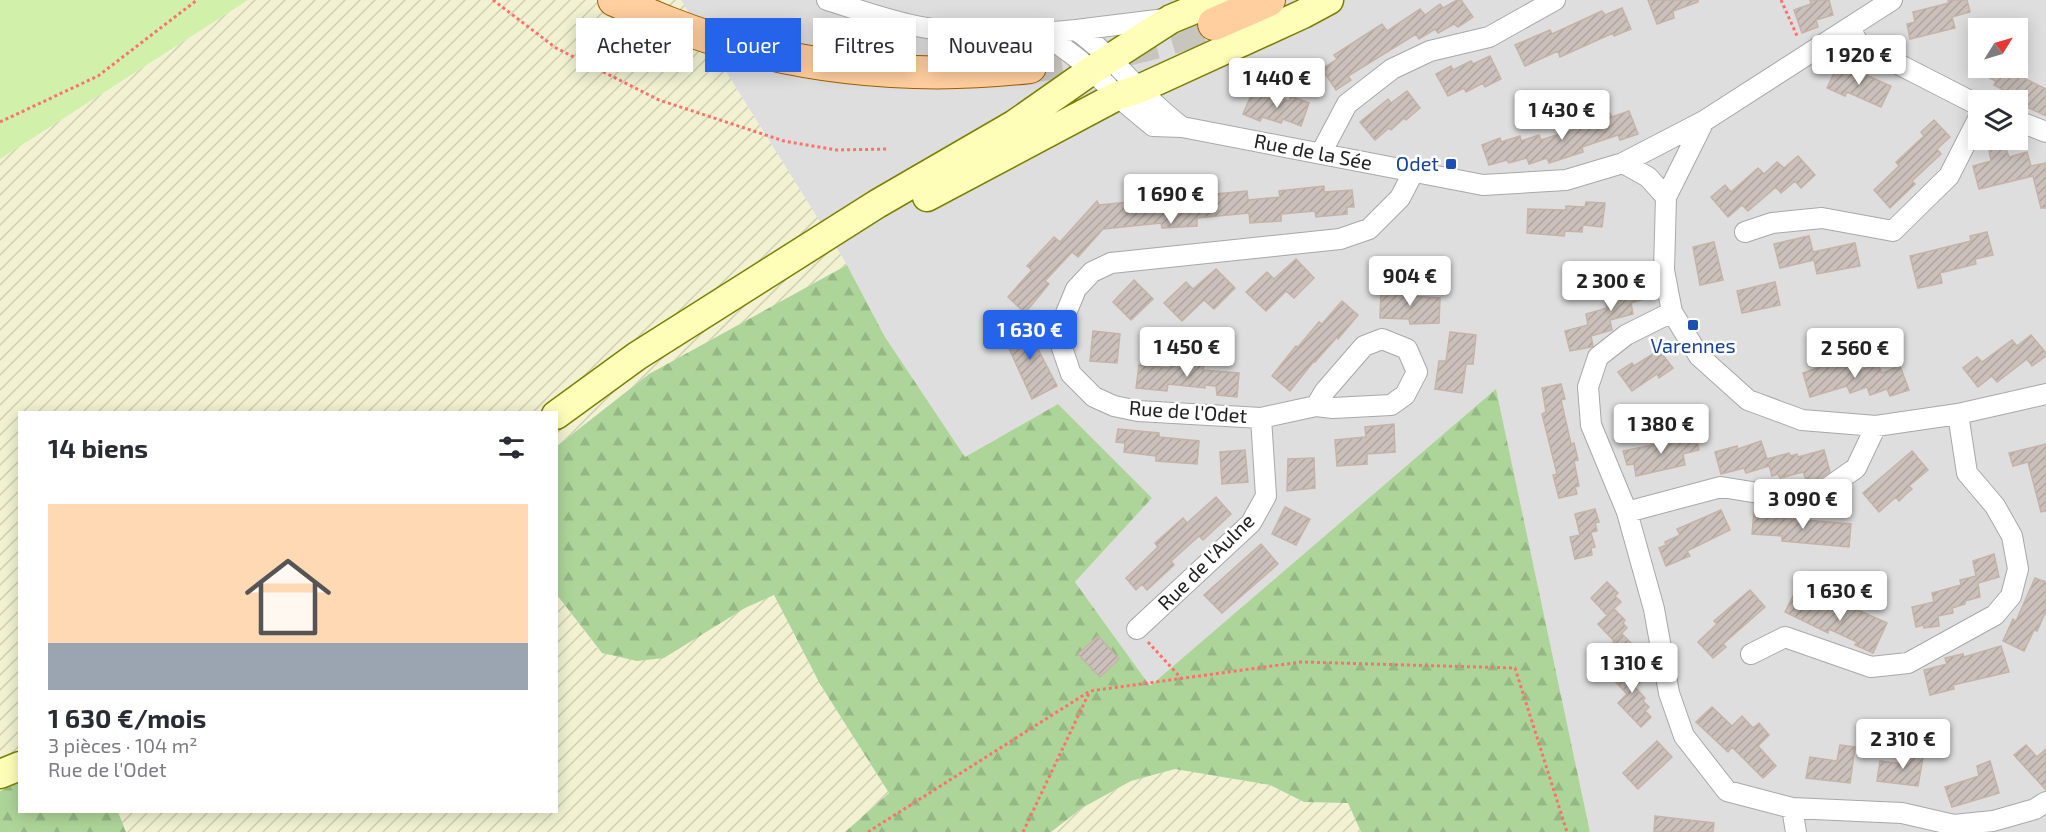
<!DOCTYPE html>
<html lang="fr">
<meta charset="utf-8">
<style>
:root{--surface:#fff;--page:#f2f2f3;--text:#2b2b33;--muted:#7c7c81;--line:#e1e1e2;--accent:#2563eb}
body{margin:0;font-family:"Exo 2",sans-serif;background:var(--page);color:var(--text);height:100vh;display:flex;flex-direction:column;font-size:22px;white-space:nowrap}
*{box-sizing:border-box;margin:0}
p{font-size:20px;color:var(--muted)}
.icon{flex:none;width:33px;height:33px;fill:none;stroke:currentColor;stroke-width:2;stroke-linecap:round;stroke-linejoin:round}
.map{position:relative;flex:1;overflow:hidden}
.details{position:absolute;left:18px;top:411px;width:540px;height:402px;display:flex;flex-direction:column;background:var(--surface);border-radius:0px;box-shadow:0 3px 15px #0003}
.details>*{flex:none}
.top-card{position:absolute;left:576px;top:18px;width:570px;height:54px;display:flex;gap:12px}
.needle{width:39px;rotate:53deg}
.fabs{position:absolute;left:1968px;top:18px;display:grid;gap:12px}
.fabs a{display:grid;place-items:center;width:60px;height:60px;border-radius:0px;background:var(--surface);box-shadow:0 3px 15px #0003;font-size:30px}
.price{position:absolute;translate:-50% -51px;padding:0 14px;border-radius:6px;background:#fff;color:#222;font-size:20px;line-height:39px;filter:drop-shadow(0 2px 3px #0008)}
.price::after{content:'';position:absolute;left:50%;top:36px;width:18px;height:14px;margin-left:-9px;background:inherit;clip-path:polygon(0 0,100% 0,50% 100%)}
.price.on{background:var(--accent);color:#fff}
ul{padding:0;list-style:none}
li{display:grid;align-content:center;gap:12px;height:318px;padding:0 30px}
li+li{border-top:2px solid var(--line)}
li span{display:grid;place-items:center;height:186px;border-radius:0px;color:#555}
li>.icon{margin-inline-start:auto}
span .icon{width:108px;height:108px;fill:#fffc;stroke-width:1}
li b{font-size:26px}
h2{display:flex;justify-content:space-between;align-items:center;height:72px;padding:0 30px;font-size:26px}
.chip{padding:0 21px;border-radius:0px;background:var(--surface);box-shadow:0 3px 15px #0003;font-size:21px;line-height:54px}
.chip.on{background:var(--accent);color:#fff}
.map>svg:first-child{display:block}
.residential{fill:#dfdede;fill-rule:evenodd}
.farmland{fill:url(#farmland-furrows)}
.grass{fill:#d1f0aa}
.forest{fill:url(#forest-firs)}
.building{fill:url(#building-hatch);stroke:#c5b3a8;stroke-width:1.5}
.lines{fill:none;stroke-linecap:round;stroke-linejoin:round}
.primary-tunnel{stroke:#c8c5bf;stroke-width:32;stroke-dasharray:32 16;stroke-linecap:butt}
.street-casing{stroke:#a8a8a8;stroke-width:22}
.secondary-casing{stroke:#7b8000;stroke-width:31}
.primary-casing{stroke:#9e5f00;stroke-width:34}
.path{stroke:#ff706b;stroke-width:3;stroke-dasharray:3 3;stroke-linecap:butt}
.street{stroke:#fff;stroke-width:20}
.secondary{stroke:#fffeb9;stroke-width:28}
.primary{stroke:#ffcf9f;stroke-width:32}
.transit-dot{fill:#1a4fb4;stroke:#fff;stroke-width:2}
.labels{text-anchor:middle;stroke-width:5;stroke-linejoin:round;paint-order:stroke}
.street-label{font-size:20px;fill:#212121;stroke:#fff}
.transit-label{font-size:20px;fill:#164399;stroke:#fff;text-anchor:end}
</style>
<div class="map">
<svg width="2046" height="832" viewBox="0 0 2046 832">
<defs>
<pattern id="farmland-furrows" width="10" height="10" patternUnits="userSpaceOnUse" patternTransform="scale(1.5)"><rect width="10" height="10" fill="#f2f2d2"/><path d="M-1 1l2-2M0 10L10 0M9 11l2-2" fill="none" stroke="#cfcfb4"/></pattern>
<pattern id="forest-firs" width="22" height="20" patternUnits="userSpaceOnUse" patternTransform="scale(1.5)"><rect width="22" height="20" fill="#aed599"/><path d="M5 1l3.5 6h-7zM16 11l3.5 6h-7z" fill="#95b784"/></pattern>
<pattern id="building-hatch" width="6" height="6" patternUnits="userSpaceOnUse" patternTransform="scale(1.5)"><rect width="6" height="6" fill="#cbc0ba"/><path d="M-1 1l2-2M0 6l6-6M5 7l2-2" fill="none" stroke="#aea5a0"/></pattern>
</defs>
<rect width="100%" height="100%" fill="#f2eee7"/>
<!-- residential -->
<path class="residential" d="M681,0H2046V832H1590L1496,390L1150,686L1075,582L1152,498L1058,404L965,457L885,337L847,265ZM1978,28H2018V68H1978ZM1978,100H2018V140H1978Z"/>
<!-- farmland -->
<path class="farmland" d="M248,0H681L847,265L649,374L557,446L556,412H20L19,783L0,791V159Z
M557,595L601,653L745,608L774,595L820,684L889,793L845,832H126L118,812H556Z
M1175,769L1270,785L1304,802L1348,803L1361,832H1051L1082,808L1131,781Z"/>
<!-- grass -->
<path class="grass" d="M0,0H248L0,159Z"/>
<!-- forest -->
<path class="forest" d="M847,265L885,337L965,457L1058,404L1152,498L1075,582L1150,686L1496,389L1590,832H1361L1348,803L1304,802L1270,785L1175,769L1131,781L1082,808L1051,832H845L889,793L820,684L774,595L745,608L664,658L637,661L602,653L557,595V446L649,374Z
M19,783L20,812H118L126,832H0V791Z"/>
<!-- building -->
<path class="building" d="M1457,0H1461L1473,17L1458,27L1454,24L1438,33L1435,29L1419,39L1416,34L1348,76L1351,80L1336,90L1322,69L1337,59L1334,55L1382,24L1387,31L1420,9L1425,15L1440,4L1443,8Z
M1648,0H1698V2L1673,11L1674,18L1657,24Z
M1810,0H1829L1833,15L1816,20L1818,27L1802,33L1794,10L1811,4Z
M1948,0H1967L1970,12L1952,17L1955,28L1910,39L1907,24L1915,22L1913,12L1949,3Z
M1622,8L1631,29L1614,36L1613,33L1560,57L1558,51L1525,66L1515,45L1550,30L1552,34L1602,11L1605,15Z
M1490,56L1501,79L1485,87L1483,83L1466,92L1464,88L1448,96L1436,74L1451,66L1453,70L1471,61L1473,64Z
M1838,65L1856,74L1857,71L1891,86L1881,107L1847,92L1845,96L1827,88Z
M1968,68H2014L2023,72L2020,76L2046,89V116L2018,103V100L2009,99L2011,94L1994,85L1996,81Z
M1407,91L1420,108L1406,120L1404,118L1391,130L1389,128L1375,140L1360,122L1388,99L1391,103Z
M1252,93L1269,99L1271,94L1289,101L1291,96L1309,103L1301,126L1283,119L1281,123L1262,117L1260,121L1243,114Z
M1629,111L1638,134L1620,140L1618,135L1582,147L1583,152L1549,163L1547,158L1529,164L1527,158L1509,163L1507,160L1489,165L1482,145L1500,138L1501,142L1520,136L1521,141L1539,135L1541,140L1575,129L1574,124L1609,112L1612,117Z
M1934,120L1950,137L1937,149L1941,154L1912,181L1915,184L1890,208L1874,190L1899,166L1896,162L1924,136L1921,132Z
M2005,146L2009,157L2027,152L2031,166L2046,163V208H2041L2033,176L1979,189L1973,166L1991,161L1989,150Z
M1798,156L1815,175L1801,188L1795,181L1781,193L1776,187L1748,211L1742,205L1728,217L1711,197L1725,185L1731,192L1758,168L1764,174L1777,162L1784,168Z
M1324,186V192L1352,190L1354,207H1347V214L1316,217L1315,211L1281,214V221L1264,222L1250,223L1249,213L1197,218V226L1162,228L1161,223L1103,229L1078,257L1072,252L1045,281L1049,284L1025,313L1008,297L1032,270L1027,266L1054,237L1060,242L1097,201L1099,205L1159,199V206L1216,202L1215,194L1247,191L1248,200L1280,197L1279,191Z
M1586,202L1605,203L1602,227L1583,225L1582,232L1565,231L1564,236L1527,233L1528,209L1566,210V206L1585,207Z
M1987,232L1993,255L1975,259L1976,264L1940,273L1942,283L1918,288L1910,256L1971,241L1970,236Z
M1809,236L1813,252L1855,243L1860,266L1817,274L1814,260L1780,268L1774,244Z
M1714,242L1723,280L1700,285L1693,247Z
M1296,259L1314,278L1294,298L1286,291L1266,311L1246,292L1267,272L1274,279Z
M1216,269L1235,288L1214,309L1204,300L1182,321L1164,303L1186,282L1193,289Z
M1649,272L1654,296L1631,303L1633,314L1610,320L1612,330L1591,336L1593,346L1591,347L1570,351L1565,331L1588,325L1586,314L1607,308L1605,297L1628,292L1625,278Z
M1134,280L1153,299L1131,320L1113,302Z
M1775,282L1780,305L1742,313L1737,291Z
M1381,290L1410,292V296L1440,298L1439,323L1410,324L1409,319L1380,318Z
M1342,301L1358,315L1338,339L1337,337L1315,362L1314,361L1290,391L1272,376L1296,346L1298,347L1319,322L1322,324Z
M1027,323L1040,353L1057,386L1032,399L1003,335Z
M1093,331L1120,334L1117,363L1090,361Z
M1450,332L1476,335L1473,364H1466L1462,393L1435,389L1439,361H1446Z
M2031,335L2046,353V356L2032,366L2027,359L1997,382L1992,376L1978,387L1963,368L1977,357L1982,362L2012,340L2017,346Z
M1659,350L1673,368L1659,378L1657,374L1632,391L1618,372L1632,363L1634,366Z
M1838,361L1840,368L1858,363L1861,370L1878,364L1882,373L1900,366L1909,390L1890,396L1887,389L1870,395L1867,387L1850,393L1847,386L1810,397L1803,373Z
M1171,362L1204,364L1203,370L1239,373L1237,397L1217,395L1216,386L1205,385V388L1168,384L1167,391L1136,388L1139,365L1170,368Z
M1561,384L1565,399L1561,400L1571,444L1574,443L1578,460L1574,461L1579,486L1575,487L1577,494L1559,498L1553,475L1557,474L1542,414L1546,412L1542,388Z
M1394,424L1395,452L1367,454V464L1337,466L1335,440L1366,437L1365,427Z
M1118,429L1159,433V437L1199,441L1197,464L1156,461V456L1124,452L1125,443L1116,442Z
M1695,433L1699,450L1683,454L1685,465L1636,476L1634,464L1627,465L1623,451L1681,439L1680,436Z
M1761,441L1767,459L1789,453L1791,456L1797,454L1798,457L1824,450L1830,472L1820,478L1807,482L1803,472L1780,478L1778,474L1772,476L1768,462L1769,466L1746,473L1744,468L1721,474L1715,452L1737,446L1738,449Z
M2046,444V511L2041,512L2028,462L2013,466L2009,453Z
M1245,450L1248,482L1222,484L1220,452Z
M1912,451L1928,470L1909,486L1912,489L1905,495L1899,501L1896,497L1879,512L1863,493Z
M1314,458L1315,488L1287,491L1288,459Z
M1216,497L1231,514L1203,540L1199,536L1171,561L1174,565L1147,590L1142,584L1136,590L1126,578L1158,547L1155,543L1183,518L1187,523Z
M1285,507L1310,519L1296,545L1272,534Z
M1595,509L1599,522L1595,523L1597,531L1588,533H1591L1595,547L1591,548L1592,555L1575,559L1570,537L1580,535L1575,514Z
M1721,510L1730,530L1687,551L1690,556L1666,566L1659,548L1666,545L1665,542L1680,535L1677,529Z
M1754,512L1771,514L1770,517L1851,524L1849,547L1782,541V536L1752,534Z
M1261,544L1278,564L1222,613L1204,595Z
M1994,554L1999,577L1978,583L1980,597L1965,601V604L1952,608L1953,613L1938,616L1939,626L1924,628L1923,625L1916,627L1912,607L1934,602L1932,593L1961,585L1960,580L1976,576L1973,561Z
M2035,578L2046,582V611L2037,631L2034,630L2024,651L2003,641L2013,619L2016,621Z
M1607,582L1618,593L1615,596L1621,602L1607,615L1591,598Z
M1750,590L1765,607L1723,644L1726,647L1713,658L1698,642L1717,624L1714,621Z
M1794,594L1838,612L1842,603L1887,623L1873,653L1855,645L1857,642L1829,629L1828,633L1785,612Z
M1614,609L1625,620L1623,623L1627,628L1614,641L1598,624Z
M1622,634L1632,644L1628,648L1634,654L1620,668L1604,651Z
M1098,636L1119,659L1100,677L1078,654Z
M2001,646L2009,672L1953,685L1954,689L1930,695L1924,670L1947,664L1945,658L1963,654L1964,657Z
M1627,661L1638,672L1635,675L1640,682L1635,687L1645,698L1643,701L1649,707L1645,711L1651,717L1641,727L1618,703L1627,694L1611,677Z
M1712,707L1732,726L1742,716L1753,728L1759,723L1769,735L1758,746L1776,766L1763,778L1732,747L1728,752L1696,722Z
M1657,741L1672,757L1638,789L1623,773Z
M1840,745L1855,747L1850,783L1806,778L1810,757L1837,761Z
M2026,745L2037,757L2046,749V790L2014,755Z
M1908,750L1924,752L1918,786L1877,781L1880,761L1905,764Z
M1990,761L1999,793L1952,807L1945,787L1979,776L1977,766Z
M1655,816L1714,823L1713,832H1654Z"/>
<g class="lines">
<!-- primary-tunnel -->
<path class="primary-tunnel" d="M1030,67C1093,58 1153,47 1214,24"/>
<!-- street casing -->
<g class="street-casing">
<path id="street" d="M827,0C856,9 886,20 916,26C968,37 1023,35 1076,30C1116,58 1143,99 1182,127L1483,185L1566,180L1623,163L1704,121
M1892,0L1704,121L1666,197L1664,270L1672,312L1699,356L1748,400L1802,420L1876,426L1958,414L2046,394
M1850,29L1859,44L1978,105
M1076,30L1165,19
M1037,36L1058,44L1073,55L1092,70L1117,96L1153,126L1182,127
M2018,121L2046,132
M1321,153L1347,104L1392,69L1430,51L1489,37L1555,0
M1623,163L1648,177L1666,197
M1745,232L1772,223L1822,218L1893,231L1949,176L1978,119
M1672,312L1626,335L1598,357L1588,387L1591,425L1627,512L1654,609L1669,693L1684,736L1727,791L1792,808L1902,813L1954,825L1993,821L2035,809L2046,802
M1316,406L1325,391L1364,346L1382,339L1407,349L1417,372L1405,395L1391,405L1333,408L1316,406L1261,418L1138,411L1114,406L1094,397L1071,374L1062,348L1064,318L1076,289L1092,272L1111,263L1340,239L1369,229L1400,198L1414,171
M1627,512L1721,487L1777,496L1819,494L1856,468L1876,426
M1137,629L1251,523L1266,496L1261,418
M1751,654L1785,637L1871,667L1908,663L1995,615L2011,596L2018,569L2012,536L1995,506L1967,473L1958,414
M1792,808L1796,832"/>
</g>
<!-- secondary casing -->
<g class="secondary-casing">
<path id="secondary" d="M927,197L1117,96L1139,89L1303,14L1329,0
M556,415L637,356L877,204L1015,124L1092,70L1171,19L1217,0
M0,774L20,766"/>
</g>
<!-- primary casing -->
<g class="primary-casing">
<path id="primary" d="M614,0C633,8 651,16 669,23C783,68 908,81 1030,67
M1214,24L1269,0"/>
</g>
<!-- path -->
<path class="path" d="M493,0L556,48L659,100L784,141L837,150L887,149
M1781,0L1798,38
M0,122L98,76L197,0
M1148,642L1181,678
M868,832L1090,691L1301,662L1515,668L1567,832
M1023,832L1089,693"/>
<!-- street -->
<use href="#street" class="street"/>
<!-- secondary -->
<use href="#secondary" class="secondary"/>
<!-- primary -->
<use href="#primary" class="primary"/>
</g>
<!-- markers -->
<g class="transit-dot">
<rect x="1445" y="158" width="12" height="12" rx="3"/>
<rect x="1687" y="319" width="12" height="12" rx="3"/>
</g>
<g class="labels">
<!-- street labels -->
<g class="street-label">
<text transform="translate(1313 152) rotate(11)" y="7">Rue de la Sée</text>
<text transform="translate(1188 412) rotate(4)" y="7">Rue de l'Odet</text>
<text transform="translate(1206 562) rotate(-45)" y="7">Rue de l'Aulne</text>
</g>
<!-- transit labels -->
<g class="transit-label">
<text x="1439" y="171">Odet</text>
<text x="1693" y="353" text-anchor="middle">Varennes</text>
</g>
</g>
</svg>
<div class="fabs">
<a><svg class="needle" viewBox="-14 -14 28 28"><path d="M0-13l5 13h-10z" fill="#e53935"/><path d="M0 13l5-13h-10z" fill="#7c7c81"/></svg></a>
<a><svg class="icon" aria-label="layers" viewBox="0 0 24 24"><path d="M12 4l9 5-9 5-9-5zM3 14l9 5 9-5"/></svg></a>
</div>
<b class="price" style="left:1859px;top:86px">1 920 €</b>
<b class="price" style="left:1277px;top:109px">1 440 €</b>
<b class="price" style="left:1562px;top:141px">1 430 €</b>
<b class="price" style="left:1171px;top:225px">1 690 €</b>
<b class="price" style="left:1410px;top:307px">904 €</b>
<b class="price" style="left:1611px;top:312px">2 300 €</b>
<b class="price on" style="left:1030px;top:361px">1 630 €</b>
<b class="price" style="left:1187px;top:378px">1 450 €</b>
<b class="price" style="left:1855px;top:379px">2 560 €</b>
<b class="price" style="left:1661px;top:455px">1 380 €</b>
<b class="price" style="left:1803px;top:530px">3 090 €</b>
<b class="price" style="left:1840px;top:622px">1 630 €</b>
<b class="price" style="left:1632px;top:694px">1 310 €</b>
<b class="price" style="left:1903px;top:770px">2 310 €</b>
<div class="top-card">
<a class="chip">Acheter</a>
<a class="chip on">Louer</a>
<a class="chip">Filtres</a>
<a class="chip">Nouveau</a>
</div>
<section class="details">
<h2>14 biens<svg class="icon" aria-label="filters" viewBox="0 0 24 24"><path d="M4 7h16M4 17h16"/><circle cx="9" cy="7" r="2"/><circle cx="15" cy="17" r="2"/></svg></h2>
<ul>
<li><span style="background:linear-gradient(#ffd9b3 75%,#9aa5b1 0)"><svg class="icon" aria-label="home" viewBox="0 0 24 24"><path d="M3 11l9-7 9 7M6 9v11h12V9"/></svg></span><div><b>1 630 €/mois</b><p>3 pièces · 104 m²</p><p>Rue de l'Odet</p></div></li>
</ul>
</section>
</div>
